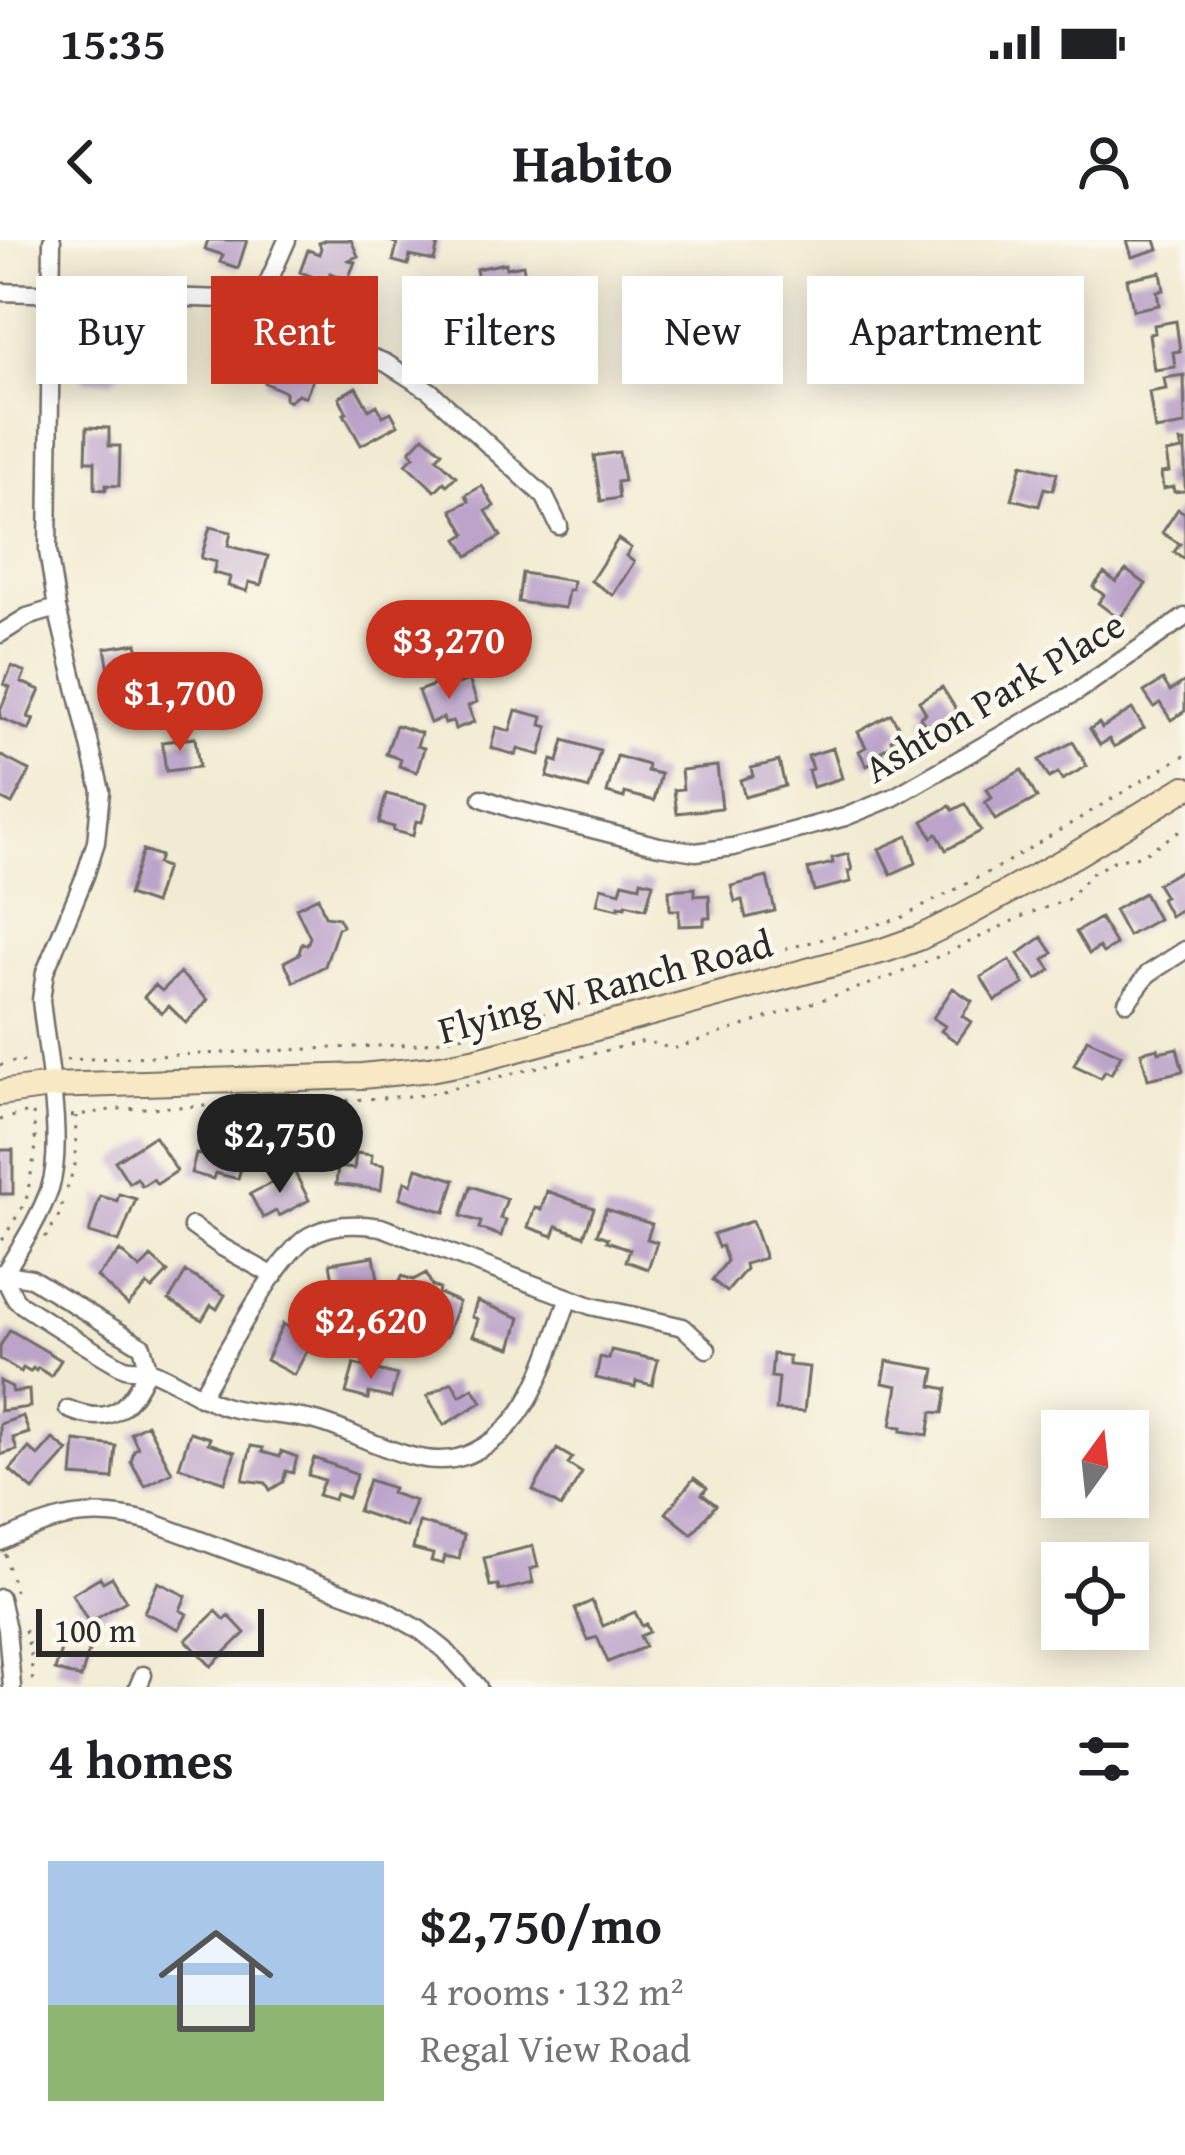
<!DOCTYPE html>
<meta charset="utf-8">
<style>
:root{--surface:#fff;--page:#f2f2f2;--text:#202124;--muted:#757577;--line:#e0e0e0;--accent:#c8321e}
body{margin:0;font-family:"Gentium Book Plus",serif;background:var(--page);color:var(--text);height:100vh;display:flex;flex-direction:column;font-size:45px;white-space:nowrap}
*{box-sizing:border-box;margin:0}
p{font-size:39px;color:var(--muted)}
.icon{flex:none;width:66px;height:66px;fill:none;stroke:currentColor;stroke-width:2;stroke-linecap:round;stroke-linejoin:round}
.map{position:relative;height:1447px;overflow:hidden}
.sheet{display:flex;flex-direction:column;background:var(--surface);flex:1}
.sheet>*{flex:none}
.hud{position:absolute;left:36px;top:36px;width:1113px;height:108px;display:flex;gap:24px}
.needle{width:78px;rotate:15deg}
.fabs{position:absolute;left:1041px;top:1170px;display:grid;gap:24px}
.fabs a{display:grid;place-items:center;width:108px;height:108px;border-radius:0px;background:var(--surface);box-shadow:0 6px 30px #0003;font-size:60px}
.scale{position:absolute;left:36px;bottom:30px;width:228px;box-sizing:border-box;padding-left:12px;border:6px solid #2b2b2b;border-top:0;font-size:33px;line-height:42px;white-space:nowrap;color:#2b2b2b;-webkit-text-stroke:9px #fbf7ec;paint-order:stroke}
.price{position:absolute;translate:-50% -102px;padding:0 27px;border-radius:42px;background:var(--accent);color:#fff;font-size:39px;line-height:78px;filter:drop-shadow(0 3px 6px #0008)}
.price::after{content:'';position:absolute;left:50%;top:72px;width:36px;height:27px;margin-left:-18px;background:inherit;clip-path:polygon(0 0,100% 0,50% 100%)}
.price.selected{background:#222;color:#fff}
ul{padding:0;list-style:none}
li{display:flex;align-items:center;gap:36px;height:300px;padding:0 48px}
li+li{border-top:3px solid var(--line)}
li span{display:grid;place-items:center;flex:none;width:336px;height:240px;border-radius:0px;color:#555}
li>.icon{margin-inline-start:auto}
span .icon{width:144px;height:144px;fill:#fffc;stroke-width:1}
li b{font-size:51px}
h2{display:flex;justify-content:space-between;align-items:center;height:144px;padding:0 48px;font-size:51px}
.chip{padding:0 42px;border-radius:0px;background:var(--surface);box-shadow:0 6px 30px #0003;font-size:42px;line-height:108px}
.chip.selected{background:var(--accent);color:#fff}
.status{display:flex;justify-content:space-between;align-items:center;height:84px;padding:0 60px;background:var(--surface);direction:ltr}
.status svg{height:33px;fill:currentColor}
header{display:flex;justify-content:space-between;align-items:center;height:156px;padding:0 48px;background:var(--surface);font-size:54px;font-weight:700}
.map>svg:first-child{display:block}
.building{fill:#bba3ca}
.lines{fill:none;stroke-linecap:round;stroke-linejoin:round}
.street-casing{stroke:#716e66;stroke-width:21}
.secondary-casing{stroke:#716e66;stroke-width:28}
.path{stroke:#716e66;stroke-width:3;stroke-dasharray:3 9;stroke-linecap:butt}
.street{stroke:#fff;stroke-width:16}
.secondary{stroke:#f8e8c3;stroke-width:24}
.labels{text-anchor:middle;stroke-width:9;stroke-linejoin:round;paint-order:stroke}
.street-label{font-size:39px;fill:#2b2b2b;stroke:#fbf7ec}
</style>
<div class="status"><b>15:35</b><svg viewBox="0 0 49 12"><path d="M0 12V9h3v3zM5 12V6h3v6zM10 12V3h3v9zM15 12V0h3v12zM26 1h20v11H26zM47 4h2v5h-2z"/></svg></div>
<header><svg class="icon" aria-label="back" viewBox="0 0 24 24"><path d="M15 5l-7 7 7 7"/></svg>Habito<svg class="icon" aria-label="person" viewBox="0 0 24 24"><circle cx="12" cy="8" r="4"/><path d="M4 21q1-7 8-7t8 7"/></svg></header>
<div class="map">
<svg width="1185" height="1447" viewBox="0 0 1185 1447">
<rect width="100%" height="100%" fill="#fbf7ec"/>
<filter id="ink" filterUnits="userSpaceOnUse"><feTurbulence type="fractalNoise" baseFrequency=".00833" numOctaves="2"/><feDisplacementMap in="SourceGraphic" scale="24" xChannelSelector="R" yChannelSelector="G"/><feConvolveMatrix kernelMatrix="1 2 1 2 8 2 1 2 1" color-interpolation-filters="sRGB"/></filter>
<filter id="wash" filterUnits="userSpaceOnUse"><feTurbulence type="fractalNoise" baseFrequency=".004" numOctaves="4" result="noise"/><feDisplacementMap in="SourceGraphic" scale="48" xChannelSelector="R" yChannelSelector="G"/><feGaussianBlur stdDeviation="2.7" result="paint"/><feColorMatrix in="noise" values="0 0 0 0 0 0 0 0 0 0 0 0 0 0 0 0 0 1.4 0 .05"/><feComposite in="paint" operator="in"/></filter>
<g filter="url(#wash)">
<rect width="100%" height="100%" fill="#f2ebd3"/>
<g id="blocks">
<!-- building -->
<path class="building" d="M208,0H247L238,28L220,22L223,15L205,9Z
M326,0H351L358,16L349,20L355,22L348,39L330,33L327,42L300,32L308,10L319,14L321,8L319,3Z
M388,0H439L434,21L410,16L408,25L393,21L397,4Z
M1127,0H1155L1158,9L1132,17Z
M506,23V28L523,25L530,61L496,67L491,44L479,46L476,29Z
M1161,32L1164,50L1157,51L1159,65L1133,70L1127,39Z
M1176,81L1180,111L1173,112L1175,127L1154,130L1149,94L1155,93L1154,85Z
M131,84L145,98L132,111L137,115L112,141L83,140L85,110L101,111L100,107L112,94L117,96Z
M265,109L289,119L287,123L315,135L305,157L298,154L289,161L285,159V152L265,143L269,134L257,129Z
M1184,135L1185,185L1155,190L1149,152L1166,149L1164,138Z
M356,147L369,170L377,165L383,176L391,172L398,185L361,205L344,174L347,173L339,157Z
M87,187L109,188V206H120L119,246L106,245V250L95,249V221H86Z
M424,196L442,212L437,218L456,236L447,245L444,242L435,251L406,224L414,216L410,211Z
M1180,202H1185V251L1174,252L1173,247L1163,249L1161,233L1169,232L1166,213L1182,210Z
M619,212L624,241L617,242L619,258L601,261L594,216Z
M1022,224L1057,233L1053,250L1044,248L1039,266L1012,259Z
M482,246L494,266L486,271L501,296L468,316L458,299L466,294L452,270L469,261L466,255Z
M1178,269L1185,273V319L1174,312L1180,304L1162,293Z
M210,287L231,292L228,306L268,316L261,345L249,342L247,351L228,346L230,337L213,333L216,322L201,318Z
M618,299L631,308L626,316L634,322L613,355L591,341Z
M1126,330L1146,344L1119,379L1098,363L1104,355L1093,347L1104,333L1116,342Z
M522,333L573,341L572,350H568L565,368L518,362Z
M137,403L143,436L127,439L129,448L113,451L105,408Z
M12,426L25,432L21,442L40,450L28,477L34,479L29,490L0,478V471L10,447L4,444Z
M456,437L458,444L469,440L477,462L468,466L474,482L455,489L453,481L445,484L443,478L430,483L418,451Z
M1163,440L1170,451L1185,441V471L1171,480L1160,463L1154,467L1144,452Z
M942,447L959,474L929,493L920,477L926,473L919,461Z
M1132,469L1144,488L1114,507L1109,499L1100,505L1090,489L1099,483L1102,488Z
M516,470L543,477L541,485L548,487L540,515L518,509L516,515L491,508L496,487L510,491Z
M891,474L902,493L891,500L893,504L881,511L884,516L867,526L859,511L866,507L858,492Z
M396,485L421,493L417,506L424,508L417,532L399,526L401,519L386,514Z
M195,498L199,527L166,531L162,502Z
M564,500L600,511L589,549L547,537L552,520L558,522Z
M1073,502L1087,526L1062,540L1058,533L1049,538L1039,520Z
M833,508L842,538L813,547L808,531L812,529L808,516Z
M0,515L30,531L12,564L0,558Z
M617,516L648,525L647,531L661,534L654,561L625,553L624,558L607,553Z
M779,521L785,546L745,557L740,540L753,536L751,528Z
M717,526L722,568L677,573L674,550L683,549L681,530Z
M1022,530L1037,558L995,580L985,562L992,558L987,549Z
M386,554L427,564L422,582L416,581L413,596L393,591L394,587L379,583Z
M965,564L981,591L946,610L937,594L932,597L923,581L950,566L953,570Z
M908,596L916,623L891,634L879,609Z
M143,610L160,616L157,624L166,627L154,664L128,655Z
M848,614L852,630L848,631L851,642L814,651L808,629L833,623L832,618Z
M1185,628V667L1170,676L1161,659L1165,657L1157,644Z
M767,637L775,671L746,678L742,660L735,662L731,646Z
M641,640L653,643L646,669L626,664L625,667L619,666V669L597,664L601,647L620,652L623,642L640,646Z
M695,648V656L709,655L710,678H704V685L679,686V670H670L669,650Z
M1144,653L1158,679L1128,696L1114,670Z
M318,657L325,676L339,678L342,686L338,688L325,726L294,742L284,722L301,713H299L302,703L307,705L310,697L296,668Z
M1100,678L1116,705L1103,713L1099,707L1089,714L1076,692Z
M1042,697L1053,713L1044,720L1051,730L1037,740L1018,714Z
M1010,720L1024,744L995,761L981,737Z
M180,733L208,760L186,783L169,766L162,773L144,757L155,745L162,751Z
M953,748L972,761L962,776L971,782L957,802L941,791L945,786L933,778Z
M1087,799L1121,815L1111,834L1105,831L1101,838L1074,825Z
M1158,808L1159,812L1177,808L1183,831L1148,839L1141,812Z
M154,896L177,931L157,944L153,939L142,946L137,938L129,943L115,921Z
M221,904L232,906L230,913L244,916L238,939L215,933L213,939L191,933L196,914L200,915L203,906L219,910Z
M0,910H13V954H0Z
M356,913L372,915L371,923L384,925L381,950L336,944L338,927L354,929Z
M417,928L455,940L445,972L400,958L405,941L412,944Z
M294,931L309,960L279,976L276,971L263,978L250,954Z
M471,946L507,959L500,978L506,980L501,996L479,988L481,982L461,976Z
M547,951L594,968L584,996L557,986L553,996L528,987L535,967L541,970Z
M119,954L136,959L119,1002L89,993L100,956L117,961Z
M606,969L652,984L647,999L657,1002L648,1029L626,1021L630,1009L607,1001L608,998L597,994Z
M752,981L765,1018L745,1024L746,1029L727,1052L712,1040L727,1021L722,1006L718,1007L713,994Z
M120,1011L140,1029L151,1017L168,1032L152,1049L147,1045L128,1065L97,1037Z
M374,1016L379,1045L367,1047L368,1053L353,1056L350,1038L333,1040L330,1023Z
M186,1032L225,1055L217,1069L211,1065L202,1080L169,1060Z
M426,1033L432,1046L439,1049L438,1053L459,1062L446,1097L417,1086L406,1062L394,1058L402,1036L413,1040Z
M477,1061L520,1078L511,1108L473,1096L478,1079L472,1077Z
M293,1081L303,1086L299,1092L313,1100L294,1135L266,1120L283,1084L289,1088Z
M10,1090L61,1120L51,1136L38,1128L36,1131L33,1128L30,1132L23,1128L21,1132L0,1119V1106Z
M611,1110L658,1120L652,1145L636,1141L635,1147L596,1138L600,1117L609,1119Z
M773,1114L789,1116V1125L809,1127L804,1172L776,1170L779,1138L771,1137Z
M887,1121L935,1129L932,1146L947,1149L943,1173L932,1172L928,1195L901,1191L902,1187L891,1186L898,1146L883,1143Z
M354,1124L397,1135L391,1158L369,1153L368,1159L346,1153Z
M0,1141L12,1147V1152L29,1150L30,1167L0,1171Z
M452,1142L460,1156L473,1148L482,1162L444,1185L427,1156Z
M23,1176L29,1193L13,1198L17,1210L0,1215V1184Z
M147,1184L172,1232L145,1246L131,1222L134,1210L138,1208L131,1193Z
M190,1192L210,1198L208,1203L235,1212L225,1242L179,1227Z
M53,1199L68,1211L33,1250L10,1230L29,1208L38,1216Z
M75,1201L116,1206L113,1239L72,1236Z
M251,1206L263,1208L262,1212L280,1217L281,1211L297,1217L293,1233L286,1231L283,1242L270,1250L266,1243L243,1240Z
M557,1209L572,1218L568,1224L582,1233L561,1267L533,1250Z
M314,1218L357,1234L348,1258L336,1254L334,1260L318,1255L324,1240L308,1235Z
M694,1238L707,1248L702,1254L716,1265L692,1294L666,1273Z
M369,1240L393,1248L391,1253L415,1261L406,1287L358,1271Z
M419,1282L464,1295L459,1319L445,1316L443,1324L431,1321L433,1314L413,1309Z
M533,1306L538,1327L530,1329L533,1343L499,1351L498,1345L490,1346L484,1318Z
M100,1337L103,1342L112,1337L126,1361L89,1383L72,1354Z
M158,1342L186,1356L180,1370L187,1374L179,1389L144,1372Z
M592,1361L603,1386L635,1372L642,1386L646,1384L649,1392L640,1396L645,1407L608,1422L597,1397L588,1400L575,1369Z
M216,1371L225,1380L229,1376L245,1393L211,1426L186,1400Z
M72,1395L92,1401L81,1438L55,1430L64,1400L70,1402Z"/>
</g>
</g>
<g filter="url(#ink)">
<use href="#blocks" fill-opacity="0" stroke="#716e66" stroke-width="3"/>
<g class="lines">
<!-- street casing -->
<g class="street-casing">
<path id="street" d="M0,52L226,59L386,123L430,151L545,257L559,286
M256,70L287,0
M0,394L27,377L57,368
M482,558L513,569L659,606L696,612L733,607L845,577L894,557L1078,451L1185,377
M1127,762L1148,734L1185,710
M192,986L220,1006L274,1036
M0,1033L31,1038L142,1106L148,1128
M3,1035C7,1042 11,1053 16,1060C20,1065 118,1126 125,1128C134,1131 143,1127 152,1131C178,1141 199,1159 227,1167C259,1176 294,1173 326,1184C368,1198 423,1233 467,1215C533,1188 546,1118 569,1058
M0,1040C17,1012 39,980 50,948C65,902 46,810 41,760L45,732L85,636L96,602L101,551L57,368L48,311L52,0
M200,1157C222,1121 277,1015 309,996C332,983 356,983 381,987L591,1066L683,1087L707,1109
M68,1169C112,1188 130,1167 148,1128
M0,1302C54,1276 91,1266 151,1282L376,1365L420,1390L445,1410L478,1447
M0,1358L7,1389L12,1447
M138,1447L143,1435"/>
</g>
<!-- secondary casing -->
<g class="secondary-casing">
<path id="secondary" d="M0,853L50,846L362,836L430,829L477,820L885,710L919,698L964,676L1075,615L1185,548"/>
</g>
<!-- path -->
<path class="path" d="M66,820L421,804L465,795L901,678L1000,626L1185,515
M0,825L22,819L24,829
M71,876L117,869L322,862L425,855L645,801L673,809L888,738L949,712L1027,674L1067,660L1091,634L1117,619L1140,616L1185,588
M0,880L33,871L36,907L26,961L0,1004
M67,949L75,925L76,876
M45,998L58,978L64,959
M5,1314L15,1351
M25,1390L31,1415L33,1447"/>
<!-- street -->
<use href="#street" class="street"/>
<!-- secondary -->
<use href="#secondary" class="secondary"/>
</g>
</g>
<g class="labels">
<!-- street labels -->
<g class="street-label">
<text transform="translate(994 456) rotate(-31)" y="14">Ashton Park Place</text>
<text transform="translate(605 746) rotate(-15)" y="14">Flying W Ranch Road</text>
</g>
</g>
</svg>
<div class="fabs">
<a><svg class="needle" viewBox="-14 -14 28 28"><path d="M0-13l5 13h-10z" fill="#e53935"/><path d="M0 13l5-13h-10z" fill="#757577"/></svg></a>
<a><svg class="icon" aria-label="locate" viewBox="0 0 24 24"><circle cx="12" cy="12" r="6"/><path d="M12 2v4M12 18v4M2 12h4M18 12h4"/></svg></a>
</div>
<div class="scale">100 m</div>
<b class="price" style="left:449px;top:462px">$3,270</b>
<b class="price" style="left:180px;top:514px">$1,700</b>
<b class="price selected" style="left:280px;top:956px">$2,750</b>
<b class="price" style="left:371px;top:1142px">$2,620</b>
<div class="hud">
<a class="chip">Buy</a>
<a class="chip selected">Rent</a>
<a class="chip">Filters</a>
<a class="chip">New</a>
<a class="chip">Apartment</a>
</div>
</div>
<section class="sheet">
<h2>4 homes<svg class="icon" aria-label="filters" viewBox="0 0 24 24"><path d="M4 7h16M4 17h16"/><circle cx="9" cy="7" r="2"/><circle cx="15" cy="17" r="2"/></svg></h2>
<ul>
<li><span style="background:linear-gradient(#a9c7e8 60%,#8fb573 0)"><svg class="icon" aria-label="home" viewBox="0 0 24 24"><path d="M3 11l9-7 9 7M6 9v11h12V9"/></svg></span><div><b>$2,750/mo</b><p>4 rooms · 132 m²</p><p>Regal View Road</p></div></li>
</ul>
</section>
